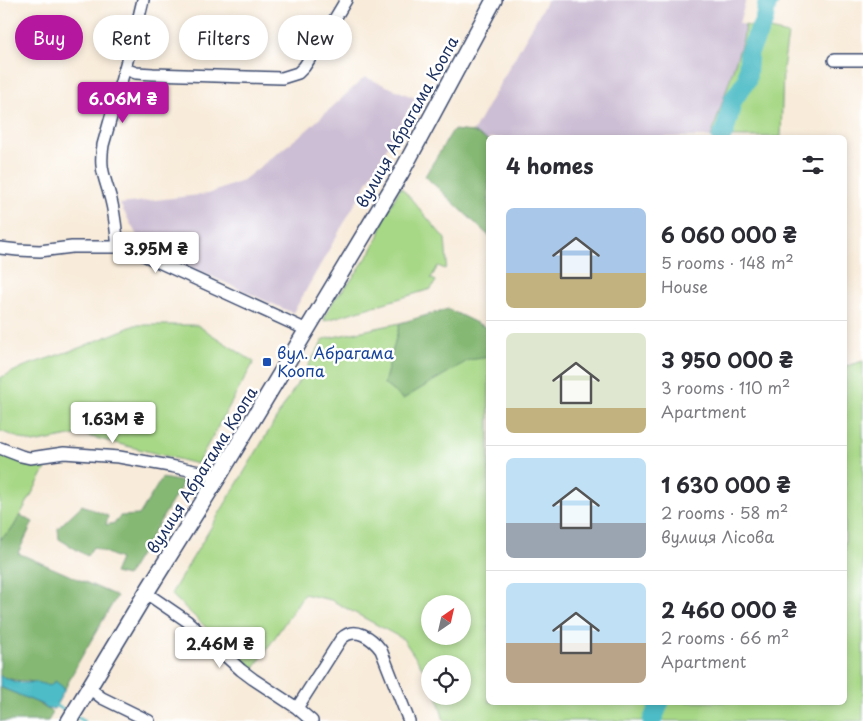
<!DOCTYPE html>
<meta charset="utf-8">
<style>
:root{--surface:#fff;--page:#f7f7f7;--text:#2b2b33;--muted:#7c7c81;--line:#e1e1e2;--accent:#b5179e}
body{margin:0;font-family:"Playpen Sans",sans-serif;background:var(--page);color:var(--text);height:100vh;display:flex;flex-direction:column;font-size:19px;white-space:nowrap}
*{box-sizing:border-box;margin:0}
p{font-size:16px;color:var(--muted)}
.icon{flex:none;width:28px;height:28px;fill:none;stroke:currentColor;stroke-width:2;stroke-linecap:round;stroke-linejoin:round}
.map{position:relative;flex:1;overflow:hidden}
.panel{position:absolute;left:486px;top:135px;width:361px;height:570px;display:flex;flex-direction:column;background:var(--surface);border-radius:8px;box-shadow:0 2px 8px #0003}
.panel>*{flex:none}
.banner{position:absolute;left:15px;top:15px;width:396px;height:45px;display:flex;gap:10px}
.needle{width:32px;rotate:34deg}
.tools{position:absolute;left:421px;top:595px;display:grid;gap:10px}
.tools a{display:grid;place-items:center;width:50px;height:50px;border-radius:50%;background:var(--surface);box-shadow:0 2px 8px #0003;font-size:25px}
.price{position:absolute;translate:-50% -42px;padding:0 11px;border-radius:5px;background:#fff;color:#222;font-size:16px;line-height:32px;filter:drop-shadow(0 1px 2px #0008)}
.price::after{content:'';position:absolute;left:50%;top:30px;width:15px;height:11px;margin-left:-8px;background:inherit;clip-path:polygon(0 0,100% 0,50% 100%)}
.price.on{background:var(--accent);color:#fff}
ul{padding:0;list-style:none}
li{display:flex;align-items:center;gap:15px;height:125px;padding:0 20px}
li+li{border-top:1px solid var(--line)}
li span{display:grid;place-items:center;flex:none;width:140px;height:100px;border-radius:8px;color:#555}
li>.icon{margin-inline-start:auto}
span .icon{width:60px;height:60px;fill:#fffc;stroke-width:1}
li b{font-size:21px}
h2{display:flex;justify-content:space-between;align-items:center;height:60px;padding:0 20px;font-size:21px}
.pill{padding:0 18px;border-radius:22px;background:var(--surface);box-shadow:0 2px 8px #0003;font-size:18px;line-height:45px}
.pill.on{background:var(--accent);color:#fff}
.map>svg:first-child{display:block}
.industrial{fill:#ccbed4}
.green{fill:#a7d886;stroke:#618472;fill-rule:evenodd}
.forest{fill:#85b873;stroke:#507468}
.water{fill:#4ebcc6;stroke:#347692}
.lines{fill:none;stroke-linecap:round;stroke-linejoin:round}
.stream{stroke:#4ebcc6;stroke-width:3}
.river{stroke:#4ebcc6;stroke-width:19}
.minor-casing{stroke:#3c4b70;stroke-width:14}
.major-casing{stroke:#3c4b70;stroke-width:18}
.minor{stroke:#fff;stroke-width:11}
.major{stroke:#fff;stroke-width:15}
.transit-dot{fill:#1a4fb4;stroke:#fff;stroke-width:2}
.labels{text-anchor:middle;stroke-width:5;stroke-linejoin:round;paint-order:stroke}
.street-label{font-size:16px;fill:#1b2f5e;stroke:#fff}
.transit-label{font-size:16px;fill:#164399;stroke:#fff;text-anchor:start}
</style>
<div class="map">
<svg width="863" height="721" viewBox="0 0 863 721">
<rect width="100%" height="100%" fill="#fff"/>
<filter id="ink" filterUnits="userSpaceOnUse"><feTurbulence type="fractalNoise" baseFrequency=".02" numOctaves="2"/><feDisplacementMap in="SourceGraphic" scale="10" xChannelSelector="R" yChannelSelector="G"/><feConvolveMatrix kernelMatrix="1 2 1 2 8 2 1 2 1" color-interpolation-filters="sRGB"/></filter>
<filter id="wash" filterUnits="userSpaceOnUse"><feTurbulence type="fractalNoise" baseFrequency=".0096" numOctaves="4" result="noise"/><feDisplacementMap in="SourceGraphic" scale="20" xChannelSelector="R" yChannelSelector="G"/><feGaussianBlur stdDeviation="1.12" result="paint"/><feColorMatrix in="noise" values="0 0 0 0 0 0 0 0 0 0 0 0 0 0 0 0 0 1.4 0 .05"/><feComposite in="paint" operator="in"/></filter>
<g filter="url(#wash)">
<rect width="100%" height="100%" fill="#f8ebd9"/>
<!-- industrial -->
<path class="industrial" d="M547,0H746L739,23L745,25L743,39L711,137L489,138V141L473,132Z
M365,77L415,98L293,313L142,245L120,204L208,194L242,181L307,130Z"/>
<!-- green -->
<path class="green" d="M745,25L788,34L783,69L781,137H711L743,39Z
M401,187L445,239L447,263L445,269L438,266L431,278L436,281L431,289L324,321L326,314L334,300L349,283L370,253L379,236L384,218Z
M400,323L384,384L403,399L469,359L489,357V702H845V364L847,366L863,361V721H444L437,696H462V664H430V679L403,639L331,600L304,594L253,670L236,656L171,594L324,339ZM430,604H462V636H430Z
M135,325H197L254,362L197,464L80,434L33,443L0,431V378L25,366L79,348Z
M0,449L46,468L13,528L0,539Z"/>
<!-- forest -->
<path class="forest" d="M453,130L473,132L489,141V236L425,176Z
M448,309L489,329V357L469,360L403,399L384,384L400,323Z
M162,478L184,482L127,576L114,573L120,559L93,547L87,556L59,539L58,528L82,505L108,516L106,525L115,523L120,516L139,515Z
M20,515L33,522L18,553L117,596L78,663L64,691L36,682L14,680L0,676V539L13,528Z
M0,687L36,702L53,713L48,721H0Z"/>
<!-- water -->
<path class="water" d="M0,676L16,682L26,683L36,682L50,686L55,681L63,687L64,691L54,709H47L43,705L0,687Z"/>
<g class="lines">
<!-- stream -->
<path class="stream" d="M53,704L70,713
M77,717L84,721"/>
<!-- river -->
<path class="river" d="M721,138L725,131L733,100L747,80L749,52L764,21L767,4L770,0
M652,721L660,702"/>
</g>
</g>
<g filter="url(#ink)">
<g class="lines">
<!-- minor casing -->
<g class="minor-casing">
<path id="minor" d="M834,60H863
M125,69L136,73L153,74L282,78L298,73L304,67L324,37L346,0
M118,247C116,231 115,215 111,200C105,177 99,170 103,145L136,29L143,0
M0,248L18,250L40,251L72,247H118L139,253L307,330
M0,448L21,456L30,458L64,453L119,457L170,466L219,476
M146,593L187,621L241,670L253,679L297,708L312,721
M89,688L102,698L149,721
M297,708L341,639C355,625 372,638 381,650L409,721"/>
</g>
<!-- major casing -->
<g class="major-casing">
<path id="major" d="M69,721L146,593L219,476L401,173L494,0"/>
</g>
<!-- minor -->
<use href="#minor" class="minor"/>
<!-- major -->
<use href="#major" class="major"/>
</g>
</g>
<!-- markers -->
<rect class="transit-dot" x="262" y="357" width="10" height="10" rx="2.5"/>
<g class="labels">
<!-- street labels -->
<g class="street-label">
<text transform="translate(407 122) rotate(-61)" y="6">вулиця Абрагама Коопа</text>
<text transform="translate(202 470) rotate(-58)" y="6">вулиця Абрагама Коопа</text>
</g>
<!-- transit labels -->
<g class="transit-label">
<text x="277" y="359">вул. Абрагама<tspan x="277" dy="18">Коопа</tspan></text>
</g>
</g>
</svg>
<div class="tools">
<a><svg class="needle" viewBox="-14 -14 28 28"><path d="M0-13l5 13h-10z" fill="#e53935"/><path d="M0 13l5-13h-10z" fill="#7c7c81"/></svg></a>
<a><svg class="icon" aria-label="locate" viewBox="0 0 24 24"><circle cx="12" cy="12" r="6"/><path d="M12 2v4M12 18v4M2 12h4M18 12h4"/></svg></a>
</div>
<b class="price on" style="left:123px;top:124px">6.06M ₴</b>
<b class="price" style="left:156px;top:274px">3.95M ₴</b>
<b class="price" style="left:113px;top:444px">1.63M ₴</b>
<b class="price" style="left:220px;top:669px">2.46M ₴</b>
<div class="banner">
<a class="pill on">Buy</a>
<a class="pill">Rent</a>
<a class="pill">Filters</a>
<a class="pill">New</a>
</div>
<section class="panel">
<h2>4 homes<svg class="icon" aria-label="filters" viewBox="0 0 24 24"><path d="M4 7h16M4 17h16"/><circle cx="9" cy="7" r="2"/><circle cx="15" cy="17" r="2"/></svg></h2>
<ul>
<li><span style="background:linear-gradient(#a9c7e8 65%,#c2b280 0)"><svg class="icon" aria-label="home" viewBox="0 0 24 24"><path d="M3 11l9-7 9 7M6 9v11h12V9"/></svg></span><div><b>6 060 000 ₴</b><p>5 rooms · 148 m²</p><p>House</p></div></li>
<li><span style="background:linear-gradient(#dfe7d0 75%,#c2b280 0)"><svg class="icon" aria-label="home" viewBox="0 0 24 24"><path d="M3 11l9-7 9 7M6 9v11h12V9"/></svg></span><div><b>3 950 000 ₴</b><p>3 rooms · 110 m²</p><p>Apartment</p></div></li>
<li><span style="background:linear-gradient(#bfe0f5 65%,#9aa5b1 0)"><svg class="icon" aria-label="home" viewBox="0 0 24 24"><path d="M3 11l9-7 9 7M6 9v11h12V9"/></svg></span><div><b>1 630 000 ₴</b><p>2 rooms · 58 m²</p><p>вулиця Лісова</p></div></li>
<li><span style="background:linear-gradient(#bfe0f5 60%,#b9a48a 0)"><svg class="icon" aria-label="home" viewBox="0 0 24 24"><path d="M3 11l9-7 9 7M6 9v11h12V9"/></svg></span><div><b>2 460 000 ₴</b><p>2 rooms · 66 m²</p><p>Apartment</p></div></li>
</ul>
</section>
</div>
